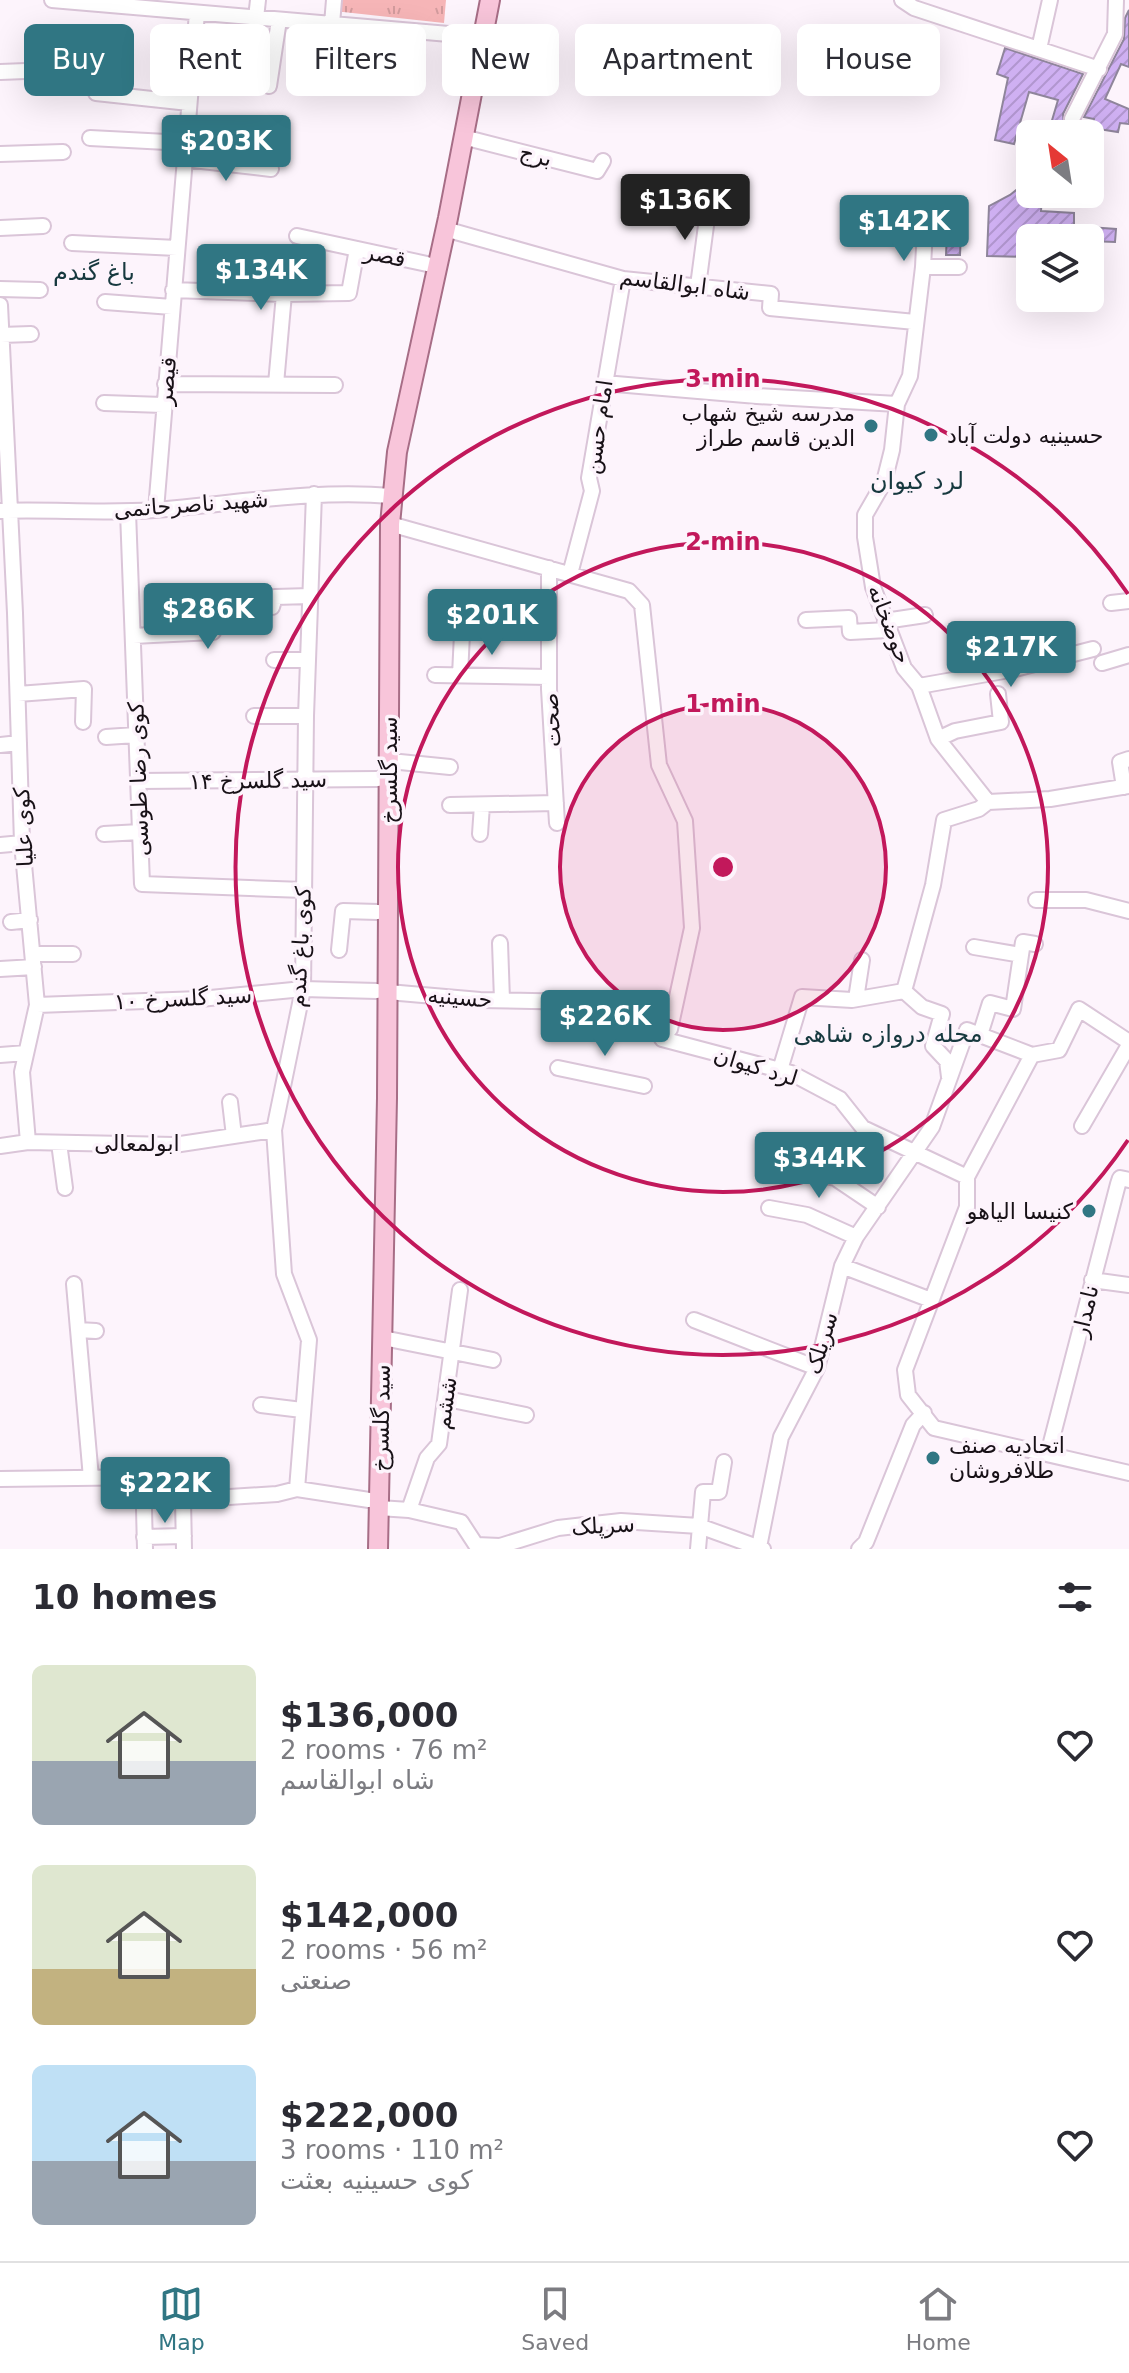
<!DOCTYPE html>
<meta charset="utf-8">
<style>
:root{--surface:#fff;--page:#f7f7f7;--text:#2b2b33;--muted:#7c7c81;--line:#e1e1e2;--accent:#307683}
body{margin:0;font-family:"DejaVu Sans",Vazirmatn,sans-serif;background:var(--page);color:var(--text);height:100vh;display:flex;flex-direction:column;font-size:30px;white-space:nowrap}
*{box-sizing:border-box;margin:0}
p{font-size:26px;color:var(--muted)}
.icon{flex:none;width:44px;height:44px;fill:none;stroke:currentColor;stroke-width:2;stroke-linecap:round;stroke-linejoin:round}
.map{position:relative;height:1549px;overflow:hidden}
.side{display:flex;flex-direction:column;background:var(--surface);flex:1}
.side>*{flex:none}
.banner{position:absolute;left:24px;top:24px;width:1082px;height:72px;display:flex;gap:16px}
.needle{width:52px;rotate:330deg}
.tools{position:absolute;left:1016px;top:120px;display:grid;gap:16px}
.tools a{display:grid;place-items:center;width:88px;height:88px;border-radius:12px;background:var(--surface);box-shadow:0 8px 32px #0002;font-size:40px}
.price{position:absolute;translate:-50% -68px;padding:0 18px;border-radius:8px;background:var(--accent);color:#fff;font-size:26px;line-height:52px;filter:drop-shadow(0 2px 4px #0008)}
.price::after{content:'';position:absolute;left:50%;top:48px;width:24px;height:18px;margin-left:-12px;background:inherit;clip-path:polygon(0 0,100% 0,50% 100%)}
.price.on{background:#222;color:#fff}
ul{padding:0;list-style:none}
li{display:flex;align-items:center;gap:24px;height:200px;padding:0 32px}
li span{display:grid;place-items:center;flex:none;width:224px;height:160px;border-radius:12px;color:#555}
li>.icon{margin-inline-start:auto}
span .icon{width:96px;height:96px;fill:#fffc;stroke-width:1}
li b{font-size:34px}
h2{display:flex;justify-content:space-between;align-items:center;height:96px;padding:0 32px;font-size:34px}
.pill{padding:0 28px;border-radius:12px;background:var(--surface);box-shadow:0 8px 32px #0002;font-size:28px;line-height:72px}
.pill.on{background:var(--accent);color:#fff}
.menu{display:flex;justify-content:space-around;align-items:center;height:112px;border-top:2px solid var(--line);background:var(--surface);font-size:22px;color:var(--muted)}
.menu a{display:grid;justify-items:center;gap:4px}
.menu .on{color:var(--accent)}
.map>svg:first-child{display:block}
.grass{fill:url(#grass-tufts)}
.building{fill:url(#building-hatch);stroke:#8f859b;stroke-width:2}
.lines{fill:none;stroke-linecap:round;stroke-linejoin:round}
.minor-casing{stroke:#dac5d8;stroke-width:18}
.major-casing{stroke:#a76d86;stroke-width:22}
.minor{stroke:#fff;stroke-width:14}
.major{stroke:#f8c5da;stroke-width:18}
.ring{fill:none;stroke:#c2185b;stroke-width:4}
.poi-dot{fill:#307683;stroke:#fdf4fc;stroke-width:3}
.labels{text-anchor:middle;stroke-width:7;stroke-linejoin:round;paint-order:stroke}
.street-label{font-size:22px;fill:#181117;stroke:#fdf4fc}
.poi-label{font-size:22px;fill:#181117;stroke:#fdf4fc;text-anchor:end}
.neighbourhood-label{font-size:24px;fill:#17393f;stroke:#fdf4fc}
.centre{fill:#c2185b;stroke:#fdf4fc;stroke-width:4}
.ring-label{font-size:24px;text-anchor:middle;font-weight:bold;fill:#c2185b;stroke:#fdf4fc;stroke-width:7;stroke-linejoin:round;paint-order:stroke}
</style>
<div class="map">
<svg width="1129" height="1549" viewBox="0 0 1129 1549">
<defs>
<pattern id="grass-tufts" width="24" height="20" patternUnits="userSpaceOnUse" patternTransform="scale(2)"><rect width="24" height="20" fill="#f6b5b7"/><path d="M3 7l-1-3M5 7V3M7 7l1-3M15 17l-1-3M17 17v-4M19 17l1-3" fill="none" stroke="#d29b9d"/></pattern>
<pattern id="building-hatch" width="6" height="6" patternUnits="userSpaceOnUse" patternTransform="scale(2)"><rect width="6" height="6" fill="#cfb0f2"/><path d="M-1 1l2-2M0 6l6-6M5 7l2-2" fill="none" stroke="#b196cf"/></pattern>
</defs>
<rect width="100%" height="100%" fill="#fdf4fc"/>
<!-- grass -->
<path class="grass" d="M335,0H446L444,23L334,11Z"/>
<!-- building -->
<path class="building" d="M1129,10V67L1121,64L1105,99L1129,109V124L1120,123L1118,132L1092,128L1094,119L1084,117L1124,39L1125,18Z
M1005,48L1083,74L1063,114L1064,125L1058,134H1048L1058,100L1029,92L1014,144L995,140L1008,78L997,74Z
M1030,179V194H1042L1041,211L1074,213V226L1116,229L1115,242L1090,241V238H1030V257L987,256L989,206L1010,195Z
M948,210H962L960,255H946Z"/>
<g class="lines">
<!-- minor casing -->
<g class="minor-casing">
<path id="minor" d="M52,0L472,36
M902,0L914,8L1099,69
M256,18L258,0
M332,24L334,0
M1039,49L1050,0
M0,72L52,70
M348,74L353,26
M269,86L279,20
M96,93L189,103
M1072,119L1115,34L1116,0
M463,137L597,171L603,161
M90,138L186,143
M0,154L63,152
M184,159L271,169
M926,208L923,267L910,376L897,404L892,450L884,482L865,515V537L873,587L904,668L919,686L938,739L988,802L1050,799L1129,786
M0,228L43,226
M445,229L623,279L771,294L770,308L915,322
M297,236L427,264
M72,243L177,248
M923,267H959
M698,286L709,203
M0,289L40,290
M173,290L284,294L349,293L357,249
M105,302L172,307
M0,305L15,613L22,843L37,1005L22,1072L28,1142
M1,335L31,334
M604,383L757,396L897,404
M165,384L335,385
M276,384L284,294
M104,403L163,405
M156,510L197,13
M0,511C51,509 103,514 154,510C234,504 312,489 392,496
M128,512L142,884L304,890
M390,524L629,591L642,605L659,765L685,821L692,928L670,1029L662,1039L791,1073L840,1099L863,1128L967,1177
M549,568V689L557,823
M570,574L592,491L589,478L623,279
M1111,603L1129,601
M246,607H272L275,597L310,596
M806,620L849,618L850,632L888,630
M885,621L925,615
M133,636L213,632L214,593
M274,660H308
M1102,663L1129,655
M435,675L549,677
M460,675L462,634
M919,686L1015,669L1093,649
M18,694L84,689L83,722
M254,716H306
M106,737L136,735
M938,739L955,731L1001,722L998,694
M0,745L19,743
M390,761L450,767
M138,781L378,779
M1124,787L1120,762L1129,759
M450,805L556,803
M104,834L140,832
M480,834L482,805
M0,845L22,843
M1036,900H1086L1129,911
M11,922L30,920
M500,943L502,1000
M974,947L1021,955L1013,1009L990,1003L980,1035
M339,950L343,911L378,912
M33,954H73
M1021,955L1023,942L1035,944
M0,969L34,967
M904,991L933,885L944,820L979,809L988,802
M904,991L922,1007L942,1014L933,1046L947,1061L949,1077
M388,992L480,1000L675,1004
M856,999L862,960
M37,1005L200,999L303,989L377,991
M1129,1042L1079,1009L1059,1050L1032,1055L967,1177V1207L905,1370L908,1395L934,1428L1129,1473
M0,1055L26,1053
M558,1068L644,1086
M780,1070L802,997L852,1000L904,991
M230,1102L234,1136
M1082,1126L1129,1045
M59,1143L65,1188
M0,1146L28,1142L174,1145L274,1130
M803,1171L835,1178L878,1207
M769,1208L807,1215L856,1237
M842,1266L931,1300
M1092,1280L1129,1285
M74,1284L91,1478
M694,1320L817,1368
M78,1330L96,1331
M383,1338L493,1360
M447,1399L526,1415
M261,1405L302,1410
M1048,1454L1118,1184L1120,1178L1129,1180
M0,1479L152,1477L183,1500L277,1494L297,1489L369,1500
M297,1489L309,1340L284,1274L274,1130L303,989L306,716L314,494
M183,1500L184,1549
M379,1508L409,1510L461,1522L476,1545L500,1546L558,1528L621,1521L699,1526L763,1549
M144,1509L145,1549
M409,1510L427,1458L439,1444L460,1290
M144,1537L184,1536
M759,1547L781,1437L817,1368L842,1266L856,1237L932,1127L967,1030L1032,1055
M698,1549L703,1492H719L724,1462
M859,1549L866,1542L913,1425L924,1413"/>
</g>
<!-- major casing -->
<g class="major-casing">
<path id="major" d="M378,1549L387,1098L390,524L397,452L448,218L490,0"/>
</g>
<!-- minor -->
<use href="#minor" class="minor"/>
<!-- major -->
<use href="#major" class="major"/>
</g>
<!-- distance rings -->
<circle cx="723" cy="867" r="163" fill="#c2185b" fill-opacity=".12"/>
<g class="ring">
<circle cx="723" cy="867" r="163"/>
<circle cx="723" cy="867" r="325"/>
<path d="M1128 1140A488 488 0 1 1 1128 594"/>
</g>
<!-- markers -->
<g class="poi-dot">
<circle cx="871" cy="426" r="8"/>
<circle cx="931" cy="435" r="8"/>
<circle cx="1089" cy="1211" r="8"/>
<circle cx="933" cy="1458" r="8"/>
</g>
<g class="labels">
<!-- street labels -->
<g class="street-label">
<text transform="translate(536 155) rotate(14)" y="8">برج</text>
<text transform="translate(385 255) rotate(12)" y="8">قصر</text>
<text transform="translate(685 284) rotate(7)" y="8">شاه ابوالقاسم</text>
<text transform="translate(166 381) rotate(-85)" y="8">قیصر</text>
<text transform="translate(598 427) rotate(-82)" y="8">امام حسن</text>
<text transform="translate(191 504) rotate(-4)" y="8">شهید ناصرحاتمی</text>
<text transform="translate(890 624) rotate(69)" y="8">حوضخانه</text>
<text transform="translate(551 720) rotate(-93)" y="8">صحت</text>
<text transform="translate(389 770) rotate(-90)" y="8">سید گلسرخ</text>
<text transform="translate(138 779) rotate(-92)" y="8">کوی رضا طوسی</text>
<text transform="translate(258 780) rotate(-1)" y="8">سید گلسرخ ۱۴</text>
<text transform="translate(23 827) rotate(-93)" y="8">کوی علیا</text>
<text transform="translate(300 947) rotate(-87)" y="8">کوی باغ گندم</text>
<text transform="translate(460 997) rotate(5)" y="8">حسینیه</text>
<text transform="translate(183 998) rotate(-3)" y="8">سید گلسرخ ۱۰</text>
<text transform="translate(756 1066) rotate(17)" y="8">لرد کیوان</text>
<text x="137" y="1151">ابولمعالی</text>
<text transform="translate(1085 1311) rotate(-77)" y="8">نامدار</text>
<text transform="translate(821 1343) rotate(-73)" y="8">سریلک</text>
<text transform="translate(445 1403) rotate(-82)" y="8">ششم</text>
<text transform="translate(381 1418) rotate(-89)" y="8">سید گلسرخ</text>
<text transform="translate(603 1525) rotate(-3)" y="8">سرپلک</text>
</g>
<!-- poi labels -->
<g class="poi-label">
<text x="855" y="421">مدرسه شیخ شهاب<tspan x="855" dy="25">الدین قاسم طراز</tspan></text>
<text x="947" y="443" text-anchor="start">حسینیه دولت آباد</text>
<text x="1073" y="1219">کنیسا الیاهو</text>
<text x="949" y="1453" text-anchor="start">اتحادیه صنف<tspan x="949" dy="25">طلافروشان</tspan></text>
</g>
<!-- neighbourhood labels -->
<g class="neighbourhood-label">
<text x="94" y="280">باغ گندم</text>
<text x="917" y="489">لرد کیوان</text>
<text x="888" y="1042">محله دروازه شاهی</text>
</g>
</g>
<circle cx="723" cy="867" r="12" class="centre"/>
<g class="ring-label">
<text x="723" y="387">3 min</text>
<text x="723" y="550">2 min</text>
<text x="723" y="712">1 min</text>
</g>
</svg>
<div class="tools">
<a><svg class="needle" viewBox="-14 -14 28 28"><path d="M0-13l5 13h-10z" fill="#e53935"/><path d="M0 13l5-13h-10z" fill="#7c7c81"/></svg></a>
<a><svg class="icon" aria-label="layers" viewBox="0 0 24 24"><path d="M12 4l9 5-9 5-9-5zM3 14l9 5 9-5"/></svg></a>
</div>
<b class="price" style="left:226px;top:183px">$203K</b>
<b class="price on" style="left:685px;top:242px">$136K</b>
<b class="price" style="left:904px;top:263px">$142K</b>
<b class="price" style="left:261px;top:312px">$134K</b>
<b class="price" style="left:208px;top:651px">$286K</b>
<b class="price" style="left:492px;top:657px">$201K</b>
<b class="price" style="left:1011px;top:689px">$217K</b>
<b class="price" style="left:605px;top:1058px">$226K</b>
<b class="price" style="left:819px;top:1200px">$344K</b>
<b class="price" style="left:165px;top:1525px">$222K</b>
<div class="banner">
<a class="pill on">Buy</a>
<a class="pill">Rent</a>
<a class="pill">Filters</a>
<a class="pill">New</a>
<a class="pill">Apartment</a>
<a class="pill">House</a>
</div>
</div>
<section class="side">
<h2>10 homes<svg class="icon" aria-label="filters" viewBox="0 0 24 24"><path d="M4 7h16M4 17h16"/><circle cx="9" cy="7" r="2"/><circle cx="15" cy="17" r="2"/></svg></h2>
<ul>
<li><span style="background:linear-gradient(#dfe7d0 60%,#9aa5b1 0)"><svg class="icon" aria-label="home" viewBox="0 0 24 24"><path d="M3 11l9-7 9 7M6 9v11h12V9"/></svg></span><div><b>$136,000</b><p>2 rooms · 76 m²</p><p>شاه ابوالقاسم</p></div><svg class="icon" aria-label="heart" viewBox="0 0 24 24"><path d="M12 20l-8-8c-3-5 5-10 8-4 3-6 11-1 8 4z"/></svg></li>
<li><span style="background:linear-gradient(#dfe7d0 65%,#c2b280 0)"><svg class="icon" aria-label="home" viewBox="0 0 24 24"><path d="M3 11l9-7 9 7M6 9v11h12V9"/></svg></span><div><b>$142,000</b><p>2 rooms · 56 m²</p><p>صنعتی</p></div><svg class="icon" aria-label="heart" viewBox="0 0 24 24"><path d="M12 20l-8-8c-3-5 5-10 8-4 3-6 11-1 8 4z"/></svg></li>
<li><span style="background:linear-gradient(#bfe0f5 60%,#9aa5b1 0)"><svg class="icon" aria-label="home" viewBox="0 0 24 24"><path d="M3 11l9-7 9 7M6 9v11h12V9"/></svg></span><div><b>$222,000</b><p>3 rooms · 110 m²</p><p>کوی حسینیه بعثت</p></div><svg class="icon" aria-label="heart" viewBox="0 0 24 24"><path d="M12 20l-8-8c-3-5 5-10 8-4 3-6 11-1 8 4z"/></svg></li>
</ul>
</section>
<nav class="menu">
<a class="on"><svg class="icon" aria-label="map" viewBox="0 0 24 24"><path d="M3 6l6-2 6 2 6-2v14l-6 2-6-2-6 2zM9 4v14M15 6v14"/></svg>Map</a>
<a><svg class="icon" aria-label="saved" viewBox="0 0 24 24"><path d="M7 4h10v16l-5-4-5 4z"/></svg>Saved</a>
<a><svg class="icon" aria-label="home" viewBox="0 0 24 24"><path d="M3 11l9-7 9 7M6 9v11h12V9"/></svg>Home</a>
</nav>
